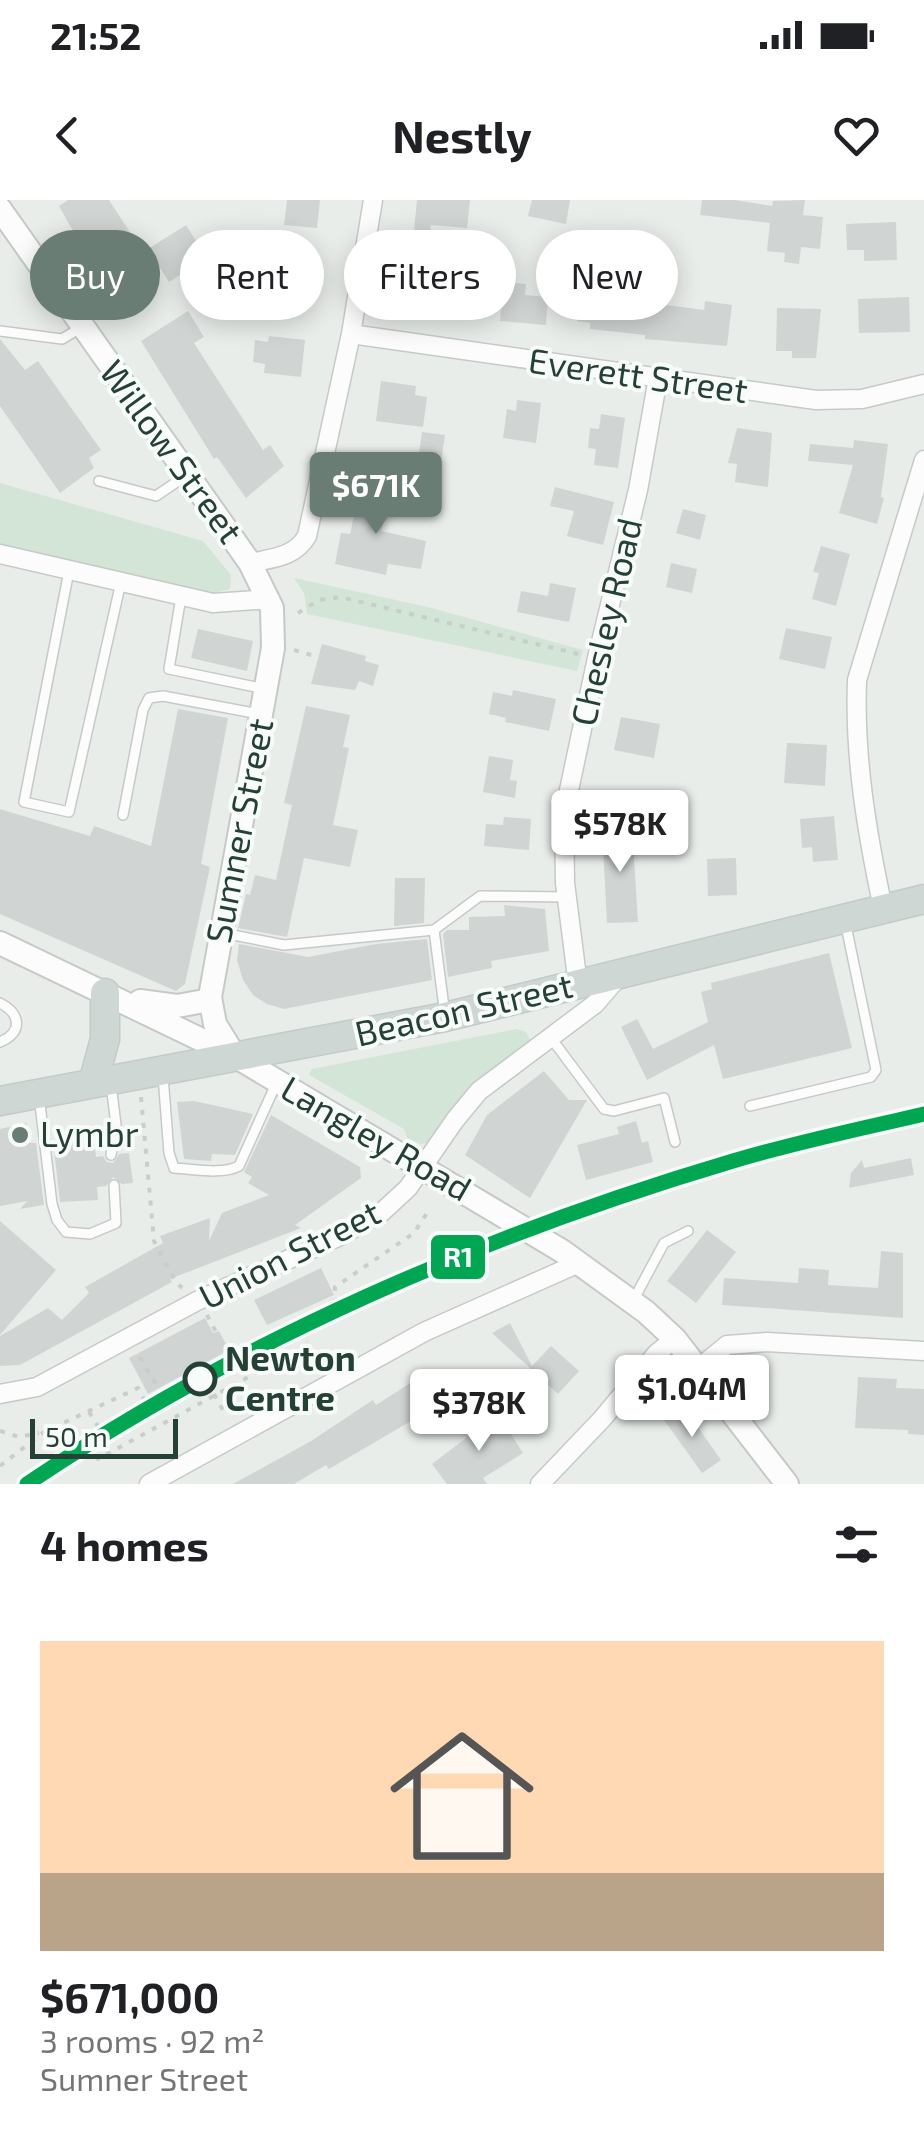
<!DOCTYPE html>
<meta charset="utf-8">
<style>
:root{--surface:#fff;--page:#f6f6f6;--text:#202124;--muted:#757577;--accent:#697d75}
body{margin:0;font-family:"Exo 2",sans-serif;background:var(--page);color:var(--text);height:100vh;display:flex;flex-direction:column;font-size:38px;white-space:nowrap}
*{box-sizing:border-box;margin:0}
p{font-size:32px;color:var(--muted)}
.icon{flex:none;width:55px;height:55px;fill:none;stroke:currentColor;stroke-width:2;stroke-linecap:round;stroke-linejoin:round}
.map{position:relative;height:1284px;overflow:hidden}
.details{display:flex;flex-direction:column;background:var(--surface);flex:1}
.details>*{flex:none}
.banner{position:absolute;left:30px;top:30px;width:865px;height:90px;display:flex;gap:20px}
.scale{position:absolute;left:30px;bottom:25px;width:148px;box-sizing:border-box;padding-left:10px;border:5px solid #254136;border-top:0;font-size:28px;line-height:35px;white-space:nowrap;color:#254136;-webkit-text-stroke:8px #f7fbf9;paint-order:stroke}
.price{position:absolute;translate:-50% -85px;padding:0 22px;border-radius:10px;background:#fff;color:#222;font-size:32px;line-height:65px;filter:drop-shadow(0 2px 5px #0008)}
.price::after{content:'';position:absolute;left:50%;top:60px;width:30px;height:22px;margin-left:-15px;background:inherit;clip-path:polygon(0 0,100% 0,50% 100%)}
.price.on{background:var(--accent);color:#fff}
ul{padding:0;list-style:none}
li{display:grid;align-content:center;gap:20px;height:530px;padding:0 40px}
li span{display:grid;place-items:center;height:310px;border-radius:0px;color:#555}
li>.icon{margin-inline-start:auto}
span .icon{width:180px;height:180px;fill:#fffc;stroke-width:1}
li b{font-size:42px}
h2{display:flex;justify-content:space-between;align-items:center;height:120px;padding:0 40px;font-size:42px}
.tag{padding:0 35px;border-radius:45px;background:var(--surface);box-shadow:0 5px 25px #0003;font-size:35px;line-height:90px}
.tag.on{background:var(--accent);color:#fff}
.status{display:flex;justify-content:space-between;align-items:center;height:70px;padding:0 50px;background:var(--surface);direction:ltr}
.status svg{height:28px;fill:currentColor}
header{display:flex;justify-content:space-between;align-items:center;height:130px;padding:0 40px;background:var(--surface);font-size:45px;font-weight:700}
.map>svg:first-child{display:block}
.green{fill:#d2e5d6}
.building{fill:#d0d5d3}
.lines{fill:none;stroke-linecap:round;stroke-linejoin:round}
.service-casing{stroke:#c5cac7;stroke-width:12}
.minor-casing{stroke:#c5cac7;stroke-width:21}
.tertiary-casing{stroke:#c5cac7;stroke-width:26}
.primary-casing{stroke:#c3cbc8;stroke-width:31}
.path{stroke:#c7cecb;stroke-width:4;stroke-dasharray:5 8;stroke-linecap:butt}
.service{stroke:#fcfcfc;stroke-width:9}
.minor{stroke:#fcfcfc;stroke-width:18}
.tertiary{stroke:#fcfcfc;stroke-width:22}
.primary{stroke:#cfd7d4;stroke-width:28}
.rail-1-casing{stroke:#f7fbf9;stroke-width:22}
.rail-1{stroke:#00a651;stroke-width:15}
.poi-dot{fill:#697d75;stroke:#f7fbf9;stroke-width:4}
.stop-dot{fill:#f7fbf9;stroke:#254136;stroke-width:5}
.labels{text-anchor:middle;stroke-width:8;stroke-linejoin:round;paint-order:stroke}
.street-label{font-size:35px;fill:#254136;stroke:#f7fbf9}
.poi-label{font-size:35px;fill:#254136;stroke:#f7fbf9;text-anchor:start}
.stop-label{font-size:35px;font-weight:bold;fill:#254136;stroke:#f7fbf9;text-anchor:start}
.line-badge{stroke:#f7fbf9;stroke-width:4}
.badge-label{font-size:28px;text-anchor:middle;font-weight:bold;fill:#fff}
</style>
<div class="status"><b>21:52</b><svg viewBox="0 0 49 12"><path d="M0 12V9h3v3zM5 12V6h3v6zM10 12V3h3v9zM15 12V0h3v12zM26 1h20v11H26zM47 4h2v5h-2z"/></svg></div>
<header><svg class="icon" aria-label="back" viewBox="0 0 24 24"><path d="M15 5l-7 7 7 7"/></svg>Nestly<svg class="icon" aria-label="heart" viewBox="0 0 24 24"><path d="M12 20l-8-8c-3-5 5-10 8-4 3-6 11-1 8 4z"/></svg></header>
<div class="map">
<svg width="924" height="1284" viewBox="0 0 924 1284">
<rect width="100%" height="100%" fill="#e8edea"/>
<!-- green -->
<path class="green" d="M0,283L203,341L231,375L230,389L211,394L0,346Z
M294,378L428,407L583,450L577,471L307,414L304,393Z
M517,829L526,832L531,842L428,943L420,944L407,938L404,929L309,875L312,869Z"/>
<!-- building -->
<path class="building" d="M68,0H109L137,43L95,70L59,6Z
M287,0H320L317,28L284,25Z
M417,0H470L467,28L431,25L428,61L484,64L481,83L447,79L446,94L400,90L404,50L412,51Z
M532,0H570L566,24L528,16Z
M702,0H735L772,6L773,1L805,0L803,15L823,17L820,49L801,47L799,64L784,62L785,53L767,51L770,23L700,15Z
M896,22L897,60L864,61V50H847L846,24Z
M186,25L207,58L169,82L148,49Z
M629,54L652,58L644,102L704,110L705,101L732,105L727,146L645,139V135L590,129V123L577,121L580,94L621,100Z
M268,55L313,60L309,95L264,90Z
M503,82L526,84L525,95L548,97L546,125L500,121Z
M909,97L910,132L859,133L858,99Z
M777,108L821,109L816,158H792V151H776Z
M188,111L204,137L194,143L263,250L270,245L284,266L246,298L217,257L214,259L141,141Z
M269,136L305,140L301,177L264,173L265,164L253,162L255,140L268,142Z
M0,139L25,170L38,161L101,250L89,258L94,268L60,293L0,206Z
M381,181L416,186L415,195L427,197L423,227L376,221Z
M517,200L541,203L536,243L503,238L507,209L516,211Z
M601,214L625,218L618,268L594,265L596,249L588,248L590,228L599,229Z
M737,228L772,233L768,287L735,282L737,264L728,263Z
M422,232L445,235L441,263L418,260Z
M854,240L888,244L881,297L884,298L877,324L839,313L853,265L808,261L810,244L853,248Z
M362,280L391,286L381,331L426,341L421,369L388,364L386,375L335,364L341,333L350,334Z
M555,287L614,302L603,345L567,336L574,311L550,306Z
M683,309L706,315L700,340L676,333Z
M821,346L850,354L836,406L812,399L819,373L813,372Z
M671,363L697,369L692,393L666,387Z
M550,383L576,388L569,422L517,412L521,391L548,396Z
M786,428L832,437L825,469L779,459Z
M198,429L253,441L247,471L191,458Z
M322,444L366,456L365,461L379,465L373,486L359,481L355,490L311,484Z
M513,490L556,499L549,531L505,522L506,518L489,514L493,492L512,496Z
M306,506L350,515L343,547L349,548L333,625L358,630L350,667L304,658L287,737L238,728L246,694L250,695L255,675L276,680L292,605L284,603Z
M178,509L228,518L201,664L210,667L185,784L176,791L0,714V609L90,636L94,626L151,646Z
M621,517L660,524L654,558L614,550Z
M787,543L827,545L825,586L784,583Z
M489,556L513,560L510,580L517,581L515,598L483,592Z
M834,616L838,660L813,662L812,647L802,648L800,619Z
M504,617L531,619L529,650L484,646L486,624L503,625Z
M632,626L638,722L607,723L602,627Z
M736,658L737,695L708,696L707,659Z
M395,678H425L424,723L394,726Z
M504,705L545,709L549,751L491,761L492,768L448,777L443,734L447,730H469V717L505,716Z
M427,739L432,780L284,809L267,804L253,795L243,780L237,760L239,744L308,757L376,744Z
M829,753L852,848L723,879L714,845L647,880L621,827L637,819L653,849L708,822L701,792L712,789L711,783Z
M544,871L569,900H587L530,998L465,955L487,915Z
M194,901L253,914L235,955L212,954L211,961L184,959L177,902Z
M271,915L360,967L361,978L295,1025L301,1028L170,1079L172,1082L20,1165L0,1166V1136L48,1108L62,1120L89,1093L85,1087L163,1043L160,1036L210,1018L209,1041L222,1013L269,995L248,983L252,977L244,972Z
M636,921L642,943L648,941L653,962L586,980L577,945L619,934L617,927Z
M27,923L30,943H36L44,1005L20,1009L27,1001L0,1006V929Z
M93,929L96,957L103,956L107,962L113,963L119,954L129,953L133,983L122,984L113,977L106,986L97,987L98,1000L60,1002L53,941L77,938L76,930Z
M911,958L914,975L849,988L851,973L862,960L864,968Z
M0,1021L56,1070L0,1135Z
M707,1030L736,1052L696,1103L667,1081Z
M881,1051L903,1053V1118L722,1105L724,1078L798,1083L799,1068L829,1070L828,1085L878,1088Z
M321,1068L334,1095L267,1125L254,1100Z
M205,1118L213,1133L219,1131L229,1150L148,1194L129,1158Z
M510,1123L532,1166L551,1146L579,1171L558,1194L492,1133Z
M492,1171L508,1192L489,1207L472,1186Z
M420,1177L434,1199L444,1193L452,1207L430,1220L428,1216L413,1225L411,1221L329,1269L326,1265L294,1284H233L311,1241L373,1200L376,1205Z
M858,1177L897,1179L896,1188L924,1189V1235L908,1234V1230L855,1228Z
M683,1206L721,1260L702,1273L664,1220Z
M498,1214L523,1253L483,1278L487,1284H447L432,1264L470,1235L469,1232Z"/>
<g class="lines">
<!-- service casing -->
<g class="service-casing">
<path id="service" d="M0,131L62,139L82,127
M99,281L156,296L187,275
M69,371L24,602L69,612L121,382
M181,397L169,469L265,489
M123,615L143,510L149,498L163,496L259,514
M434,730L445,815
M223,733L284,745L434,730L480,696L567,697
M0,803C21,814 23,832 0,842
M551,838L604,909L614,911L664,898L675,942
M163,876L169,953L174,968C194,969 222,975 239,966L276,884
M39,896L52,1004L57,1020L66,1032L90,1034L116,1023L114,985
M750,906L871,877L876,870L845,721
M111,955L116,925L111,884
M634,1099L664,1043L688,1031"/>
</g>
<!-- minor casing -->
<g class="minor-casing">
<path id="minor" d="M351,134L816,200L862,199L924,184
M0,354L213,403L270,399
M250,363C273,358 295,357 307,336L351,134L373,0
M883,708C867,634 854,557 857,480L924,260
M578,785L565,683L564,614L597,458L638,290L658,178
M699,1168L727,1145L767,1142L924,1151
M0,1194L37,1187L197,1101L340,1036L382,1012L408,988L455,920L479,891L595,804L620,775
M149,1284L424,1132L579,1063
M540,1284L602,1219L657,1153L675,1139"/>
</g>
<!-- tertiary casing -->
<g class="tertiary-casing">
<path id="tertiary" d="M0,9L250,363L272,408L273,448L210,797L215,824L233,853
M0,743L235,856L562,1051L646,1112L675,1139L787,1284
M140,801L177,806L210,800"/>
</g>
<!-- primary casing -->
<g class="primary-casing">
<path id="primary" d="M93,883L105,839V793
M0,901L445,817L924,699"/>
</g>
<!-- path -->
<path class="path" d="M298,413L319,400L340,397L578,454
M294,450L318,457
M141,897L154,1041L175,1081L182,1088
M207,1115L216,1132
M140,1157L160,1192
M214,1194L226,1216
M89,1212L99,1228
M0,1231L19,1237L39,1233
M86,1239L84,1236L228,1155L334,1103L335,1087L414,1033L429,1010
M96,1256L98,1259L309,1144L307,1141
M0,1266L44,1232L138,1188L145,1201"/>
<!-- service -->
<use href="#service" class="service"/>
<!-- minor -->
<use href="#minor" class="minor"/>
<!-- tertiary -->
<use href="#tertiary" class="tertiary"/>
<!-- primary -->
<use href="#primary" class="primary"/>
<!-- rail-1 casing -->
<g class="rail-1-casing">
<path id="rail-1" d="M27,1284C241,1140 486,1034 733,961C796,942 860,929 924,914"/>
</g>
<!-- rail-1 -->
<use href="#rail-1" class="rail-1"/>
</g>
<!-- markers -->
<circle class="poi-dot" cx="20" cy="935" r="10"/>
<circle class="stop-dot" cx="200" cy="1179" r="15"/>
<g class="labels">
<!-- street labels -->
<g class="street-label">
<text transform="translate(638 176) rotate(8)" y="12">Everett Street</text>
<text transform="translate(171 252) rotate(54)" y="12">Willow Street</text>
<text transform="translate(607 422) rotate(-77)" y="12">Chesley Road</text>
<text transform="translate(240 631) rotate(-79)" y="12">Sumner Street</text>
<text transform="translate(464 810) rotate(-13)" y="12">Beacon Street</text>
<text transform="translate(376 939) rotate(30)" y="12">Langley Road</text>
<text transform="translate(290 1055) rotate(-27)" y="12">Union Street</text>
</g>
<!-- poi labels -->
<g class="poi-label">
<text x="40" y="947">Lymbr</text>
</g>
<!-- stop labels -->
<g class="stop-label">
<text x="225" y="1171">Newton<tspan x="225" dy="40">Centre</tspan></text>
</g>
</g>
<rect class="line-badge" x="429" y="1033" width="58" height="48" rx="10" fill="#00a651"/>
<g class="badge-label">
<text x="458" y="1067">R1</text>
</g>
</svg>
<div class="scale">50 m</div>
<b class="price on" style="left:376px;top:337px">$671K</b>
<b class="price" style="left:620px;top:675px">$578K</b>
<b class="price" style="left:692px;top:1240px">$1.04M</b>
<b class="price" style="left:479px;top:1254px">$378K</b>
<div class="banner">
<a class="tag on">Buy</a>
<a class="tag">Rent</a>
<a class="tag">Filters</a>
<a class="tag">New</a>
</div>
</div>
<section class="details">
<h2>4 homes<svg class="icon" aria-label="filters" viewBox="0 0 24 24"><path d="M4 7h16M4 17h16"/><circle cx="9" cy="7" r="2"/><circle cx="15" cy="17" r="2"/></svg></h2>
<ul>
<li><span style="background:linear-gradient(#ffd9b3 75%,#b9a48a 0)"><svg class="icon" aria-label="home" viewBox="0 0 24 24"><path d="M3 11l9-7 9 7M6 9v11h12V9"/></svg></span><div><b>$671,000</b><p>3 rooms · 92 m²</p><p>Sumner Street</p></div></li>
</ul>
</section>
